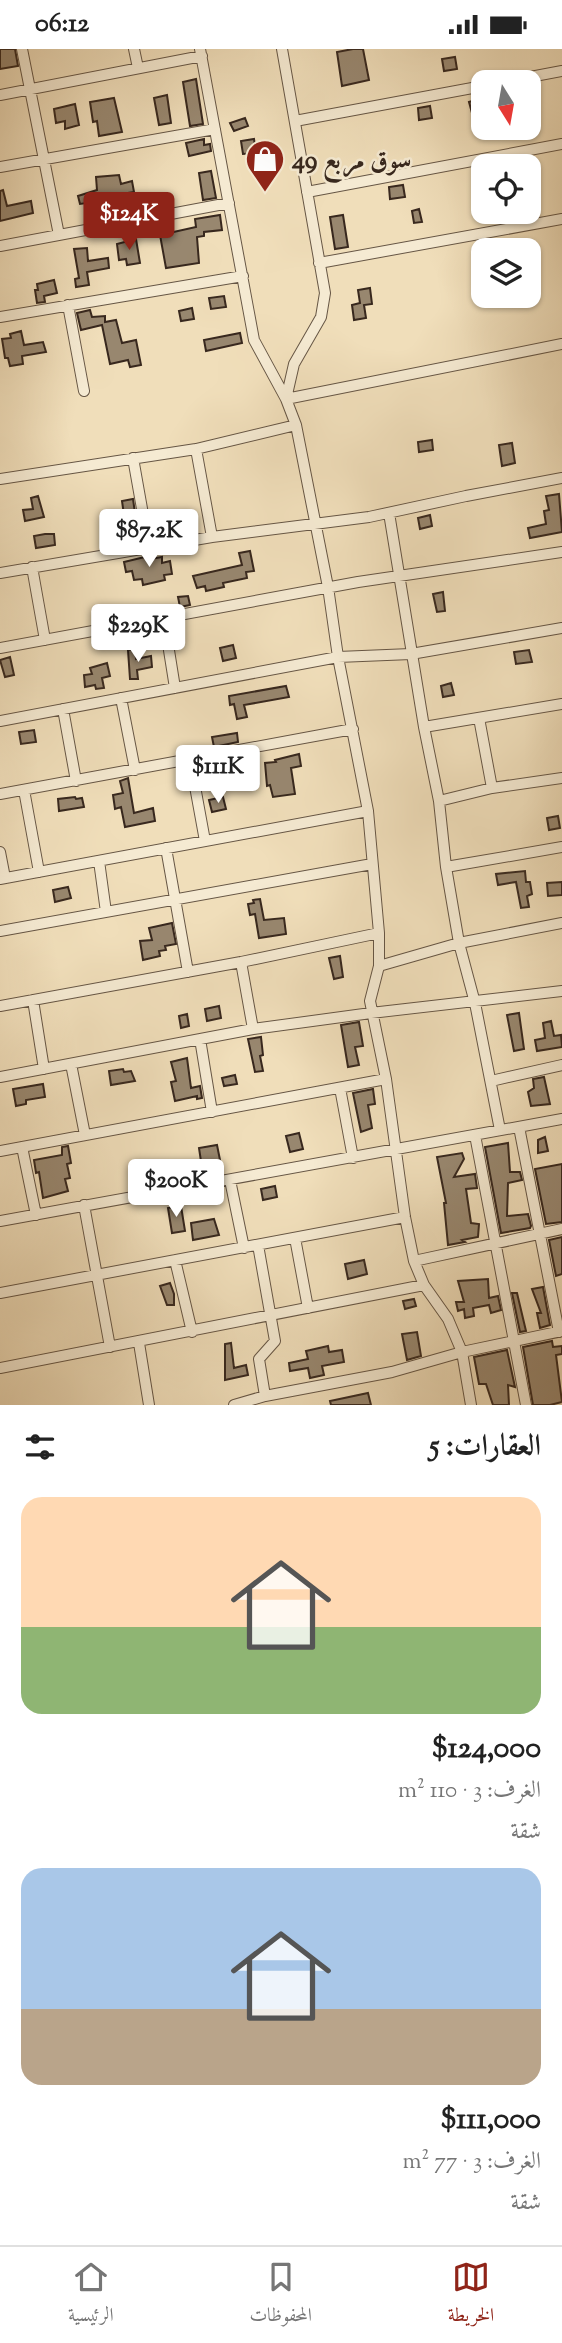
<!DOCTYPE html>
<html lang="ar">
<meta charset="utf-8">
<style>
:root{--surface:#fff;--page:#f2f2f2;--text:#222;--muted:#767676;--line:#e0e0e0;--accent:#8f2418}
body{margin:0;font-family:"Sorts Mill Goudy",Amiri,serif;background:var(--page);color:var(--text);direction:rtl;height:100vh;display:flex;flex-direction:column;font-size:26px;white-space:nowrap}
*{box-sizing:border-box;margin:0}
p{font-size:23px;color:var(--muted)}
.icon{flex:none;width:38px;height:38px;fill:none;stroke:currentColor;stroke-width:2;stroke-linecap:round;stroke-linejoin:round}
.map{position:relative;height:1356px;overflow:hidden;direction:ltr}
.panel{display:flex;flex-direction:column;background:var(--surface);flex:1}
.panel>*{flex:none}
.needle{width:46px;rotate:169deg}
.controls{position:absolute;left:471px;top:21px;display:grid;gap:14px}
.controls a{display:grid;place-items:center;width:70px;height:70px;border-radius:14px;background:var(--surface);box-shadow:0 2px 5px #0004;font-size:35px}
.price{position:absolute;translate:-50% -60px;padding:0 16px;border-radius:7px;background:#fff;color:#222;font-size:23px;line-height:46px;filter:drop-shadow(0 2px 4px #0008)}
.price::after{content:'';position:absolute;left:50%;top:42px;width:21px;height:16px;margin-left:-10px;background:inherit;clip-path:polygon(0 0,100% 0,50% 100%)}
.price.current{background:var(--accent);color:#fff}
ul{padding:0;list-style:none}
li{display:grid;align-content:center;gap:14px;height:371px;padding:0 21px}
li span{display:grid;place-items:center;height:217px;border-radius:21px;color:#555}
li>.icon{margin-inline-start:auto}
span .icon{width:126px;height:126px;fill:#fffc;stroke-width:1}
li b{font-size:30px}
h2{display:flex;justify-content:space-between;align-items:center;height:84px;padding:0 21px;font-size:30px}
.status{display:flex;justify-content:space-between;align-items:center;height:49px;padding:0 35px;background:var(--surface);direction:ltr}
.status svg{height:19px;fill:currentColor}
.dock{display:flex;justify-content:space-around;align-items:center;height:98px;border-top:2px solid var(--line);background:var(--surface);font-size:19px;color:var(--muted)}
.dock a{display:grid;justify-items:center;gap:4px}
.dock .current{color:var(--accent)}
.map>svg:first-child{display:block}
.building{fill:#98876f;stroke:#38281e;stroke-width:2}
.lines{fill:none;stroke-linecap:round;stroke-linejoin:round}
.street-casing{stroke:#665645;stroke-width:12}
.street{stroke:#f5ead2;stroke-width:10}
.labels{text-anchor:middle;stroke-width:5;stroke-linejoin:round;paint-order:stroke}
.poi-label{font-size:26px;font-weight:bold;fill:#38281e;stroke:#f5ead2;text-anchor:start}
</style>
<div class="status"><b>06:12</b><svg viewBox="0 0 49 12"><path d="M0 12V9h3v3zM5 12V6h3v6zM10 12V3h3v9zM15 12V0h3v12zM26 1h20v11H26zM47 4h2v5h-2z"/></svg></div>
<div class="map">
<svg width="562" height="1356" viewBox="0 0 562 1356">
<rect width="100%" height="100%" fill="#f0deba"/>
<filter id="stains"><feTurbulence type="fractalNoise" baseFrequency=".00286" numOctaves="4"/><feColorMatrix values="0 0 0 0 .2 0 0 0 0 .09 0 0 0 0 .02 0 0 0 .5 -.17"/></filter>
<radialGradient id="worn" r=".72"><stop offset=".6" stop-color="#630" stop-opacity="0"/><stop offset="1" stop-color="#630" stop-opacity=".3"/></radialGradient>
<!-- building -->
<path class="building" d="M0,0H15L18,17L0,20Z
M353,0H363L369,31L342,37L337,3Z
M455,8L457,20L444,22L442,10Z
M196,30L203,75L190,77L183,33Z
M167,46L171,74L159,76L154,49Z
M114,49L122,83L99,87L97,72L93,73L90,53Z
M483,49V61L472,64L469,53Z
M75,55L79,76L65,80V72L56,74L54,60Z
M430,57L432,69L419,71L418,59Z
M245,69L248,77L234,82L230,74Z
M204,90V96L210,95L211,102L189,107L186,94Z
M254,90L256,104L243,105L241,92Z
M211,122L216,149L203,151L199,124Z
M119,126L121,135L132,132L134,143L121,145L122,149L80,155L78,147L97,141L96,128Z
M403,136L405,148L390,150L389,138Z
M3,141L7,157L31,152L33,164L0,172V142Z
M419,160L422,173L414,174L412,162Z
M220,166L222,181L204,183V187L197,188L199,214L166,219L160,186L196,178L195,170Z
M343,166L348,198L335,200L330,168Z
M136,190L140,214L127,216L126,210L119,211L117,195Z
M87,199L88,212L108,209L109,219L87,223L89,236L76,238L75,230L79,229L74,200Z
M54,231L57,244L44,247L45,253L37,254L35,241H38L37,235Z
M370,239L372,255L364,256L366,269L354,271L352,256L360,254L358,241Z
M224,247L226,258L211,260L209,249Z
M192,259L194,270L181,272L179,262Z
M90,261L92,268L105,267V273L116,271L122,294L136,291L141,316L130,318L128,311L110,315L102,276L81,281L77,264Z
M21,282L24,296L43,293L46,303L22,307L23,315L10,317L8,309H5L2,290L11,289L10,285Z
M240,284L242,294L206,302L204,291Z
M432,391L433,401L419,403L418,393Z
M512,394L515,414L502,417L499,396Z
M559,445L562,483L530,489L528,479L546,475L544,462L549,461L546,447Z
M38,447L44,468L25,472L23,461L33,460L31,449Z
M133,450L135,464L124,466L122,452Z
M430,466L432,477L420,480L418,469Z
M45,485H54L55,496L36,499L34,487Z
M250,502L254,522L246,523L247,529L223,534L224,538L206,542L205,537L197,539L193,527L242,516L239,504Z
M149,507L150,510L162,508V514L170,512L172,525L164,526L165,531L143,536L142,530L134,531L132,522L126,523L124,513Z
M443,543L445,562L437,563L433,545Z
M188,547L190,556L180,558L178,548Z
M233,596L236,609L223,612L220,599Z
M135,600L136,610L151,607L152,618L137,621L138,630H130L128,601Z
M529,601L532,613L516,615L514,603Z
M10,608L14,626L5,628L0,611Z
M107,614L110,627L102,629L104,639L96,640L95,636L85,638L84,626L92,625L90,619Z
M451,634L454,646L443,648L441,637Z
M286,637L289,648L244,656L247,668L237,670L234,655L230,656L229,647Z
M34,681L36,693L21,695L19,683Z
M237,684L238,693L214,698L212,688Z
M299,705L301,717L291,719L295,745L273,748L270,736L267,737L265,714L276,713L275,711Z
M128,729L134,764L153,759L155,772L125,778L121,758L115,760L113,746L123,744L120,732Z
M75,748L76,750L82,749L84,758L59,762L58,750Z
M223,748L226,760L212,763L209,751Z
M558,767L560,779L549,781L547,769Z
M525,822L526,833H530L532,845L527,847L529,858L521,859L516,833L498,836L496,825Z
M562,833V846L548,847L547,834Z
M68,838L71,849L55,853L53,841Z
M260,850L264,871L284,869L286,885L259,889L255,865L250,866L248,855L254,854L253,851Z
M172,874L176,895L165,897L166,901L159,902L160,907L143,911L140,892L152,891L149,879Z
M340,907L343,928L334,930L329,909Z
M219,957L221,969L207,972L205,960Z
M519,964L524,1000L514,1002L507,966Z
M187,965L189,977L181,979L179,967Z
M551,972L554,987L561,986L562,998L537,1002L535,991L545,989L543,974Z
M359,973L363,997L355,998L359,1016L348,1018L341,976Z
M261,988L263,1006L260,1007L263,1022L255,1023L248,990Z
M187,1009L191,1039L200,1037L202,1049L197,1050V1047L175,1052L171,1033L176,1032L171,1013Z
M123,1020L124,1023L131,1022L135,1032L111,1036L109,1022Z
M235,1026L237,1035L224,1037L222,1029Z
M544,1028L550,1055L531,1057L528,1043L534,1039L533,1030Z
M43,1035L45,1048L26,1051V1055L16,1057L13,1040Z
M373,1040L375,1055L368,1056L372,1079L361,1083L353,1044Z
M299,1084L303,1100L290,1103L286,1087Z
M545,1088L548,1102L538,1104V1091Z
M508,1094L510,1123H520L522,1131L508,1134L507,1167L528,1165L531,1177L530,1179L501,1184L485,1098Z
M217,1096L221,1116L202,1119L199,1099Z
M68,1097L71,1114L67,1115L70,1129L65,1130L68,1142L43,1149L39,1123L36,1124L34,1111L62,1106V1098Z
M462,1104L464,1110L454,1128L475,1125L477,1139L466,1140L471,1174L479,1175L478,1188L462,1191L465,1193L448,1196L444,1154H446L437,1108Z
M562,1115V1173L546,1175L535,1120Z
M275,1137L277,1148L263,1151L261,1140Z
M181,1157L185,1182L172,1184L168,1159Z
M214,1170L219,1186L193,1191L191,1174Z
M562,1188V1225L556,1227L549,1191Z
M364,1211L367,1225L348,1230L345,1215Z
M488,1230L489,1249L498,1247L501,1261L491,1264L489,1256L473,1259L474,1267L465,1269L464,1260L458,1262L456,1253H464L458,1232Z
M170,1234L174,1245V1256H167L160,1237Z
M543,1238L550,1276L540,1279L537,1264H541L532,1240Z
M512,1244H517L526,1282L520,1283Z
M414,1250L416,1257L405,1260L403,1252Z
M417,1283L421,1307L407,1311L402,1285Z
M552,1292L553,1298L562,1297V1305L556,1306L562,1353L550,1356H533L523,1298Z
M231,1294L234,1319L246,1316L248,1326L225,1331V1295Z
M328,1297L329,1303L342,1301L344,1313L322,1317L324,1326L310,1329L308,1319L290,1322L289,1314L308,1310L306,1302Z
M507,1301L515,1338L508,1336L509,1356H493L486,1335H479L474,1308Z
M368,1344L371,1356H331L330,1352Z"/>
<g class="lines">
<!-- street casing -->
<g class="street-casing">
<path id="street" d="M22,0L59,186
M134,0L138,19
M200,0L254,291L286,350L296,376L328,538L338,608L368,762L379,884V917L370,952L386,1030L405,1168L414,1212L424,1236L448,1270L462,1303L471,1356
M282,0L325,244L321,268L294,315L286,350L562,295
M503,33L562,22
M0,46L202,7
M295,72L483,37
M0,118L215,80
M307,143L562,95
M0,197L229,154
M319,214L562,170
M68,256L84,342
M0,268L243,227
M196,400L212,488
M133,409L149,499
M0,430L196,400L296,376
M389,464L424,678L439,752L446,818L459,894L475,954L500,1081
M32,518L45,591
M0,524L212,488L369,468L466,447L562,429
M164,570L175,639
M0,599L358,533L562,503
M121,649L135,721
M63,660L76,732
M479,669L492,739
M0,672L338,608L411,605L562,579
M424,678L562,655
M190,710L205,792
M24,741L39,823
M0,745L353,680
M439,752L492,739L562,729
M166,799L188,923
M0,803L5,829
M99,812L106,863
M446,818L562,798
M0,830L368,762
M0,882L372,815
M241,913L253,980
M379,917L459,894L562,874
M33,951L44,1020
M0,957L241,913L379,884
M200,990L212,1063
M71,1015L85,1086
M0,1028L253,980L371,964L562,942
M491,1032L562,1016
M340,1039L353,1109
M519,1078L559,1283
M475,1086L526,1356
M22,1098L36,1166
M0,1102L386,1030
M230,1131L244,1199
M84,1156L110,1298
M0,1172L562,1070
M295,1189L308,1259
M258,1196L275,1292L259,1310L265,1347
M175,1211L192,1283
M414,1212L562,1180
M0,1244L405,1168
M139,1294L149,1356
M0,1319L424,1236
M234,1356L265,1347L392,1323L462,1303L562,1282"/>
</g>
<!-- street -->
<use href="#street" class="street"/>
</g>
<!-- icons -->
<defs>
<g id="shop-pin" transform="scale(2.0125)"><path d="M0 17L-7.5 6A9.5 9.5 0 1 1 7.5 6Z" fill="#8f2418" stroke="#f5ead2"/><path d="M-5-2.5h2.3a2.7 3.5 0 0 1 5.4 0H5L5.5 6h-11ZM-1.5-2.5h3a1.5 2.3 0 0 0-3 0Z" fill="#fff"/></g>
</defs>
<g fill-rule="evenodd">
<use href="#shop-pin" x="265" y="110"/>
</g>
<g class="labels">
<!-- poi labels -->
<g class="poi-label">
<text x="292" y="119">سوق مربع 49</text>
</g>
</g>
<rect width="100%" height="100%" filter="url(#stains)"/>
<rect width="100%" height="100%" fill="url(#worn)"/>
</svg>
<div class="controls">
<a><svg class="needle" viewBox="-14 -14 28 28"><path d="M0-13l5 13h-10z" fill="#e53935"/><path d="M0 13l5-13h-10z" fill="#767676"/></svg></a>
<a><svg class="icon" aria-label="locate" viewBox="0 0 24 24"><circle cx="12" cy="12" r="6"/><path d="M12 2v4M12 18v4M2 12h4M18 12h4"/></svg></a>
<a><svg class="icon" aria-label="layers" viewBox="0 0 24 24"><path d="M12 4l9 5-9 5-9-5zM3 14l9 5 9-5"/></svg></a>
</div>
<b class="price current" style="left:129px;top:203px">$124K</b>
<b class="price" style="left:149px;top:520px">$87.2K</b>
<b class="price" style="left:138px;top:615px">$229K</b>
<b class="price" style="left:218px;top:756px">$111K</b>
<b class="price" style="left:176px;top:1170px">$200K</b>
</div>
<section class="panel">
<h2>العقارات: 5<svg class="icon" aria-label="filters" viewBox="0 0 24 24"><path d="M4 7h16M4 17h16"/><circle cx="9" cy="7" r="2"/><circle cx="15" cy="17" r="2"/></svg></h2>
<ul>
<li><span style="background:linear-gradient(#ffd9b3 60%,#8fb573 0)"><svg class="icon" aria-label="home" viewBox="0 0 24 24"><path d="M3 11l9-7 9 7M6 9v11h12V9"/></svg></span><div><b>$124,000</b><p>الغرف: 3 · 110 m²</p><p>شقة</p></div></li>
<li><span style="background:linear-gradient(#a9c7e8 65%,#b9a48a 0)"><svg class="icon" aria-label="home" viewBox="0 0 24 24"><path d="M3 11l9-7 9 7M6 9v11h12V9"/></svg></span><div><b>$111,000</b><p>الغرف: 3 · 77 m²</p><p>شقة</p></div></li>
</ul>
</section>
<nav class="dock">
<a class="current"><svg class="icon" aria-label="map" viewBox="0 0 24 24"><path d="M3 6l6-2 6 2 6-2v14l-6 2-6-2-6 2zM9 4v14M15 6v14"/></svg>الخريطة</a>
<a><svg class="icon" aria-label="saved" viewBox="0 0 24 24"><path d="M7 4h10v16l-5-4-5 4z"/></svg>المحفوظات</a>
<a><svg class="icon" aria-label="home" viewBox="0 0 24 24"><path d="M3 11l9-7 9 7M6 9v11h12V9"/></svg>الرئيسية</a>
</nav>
